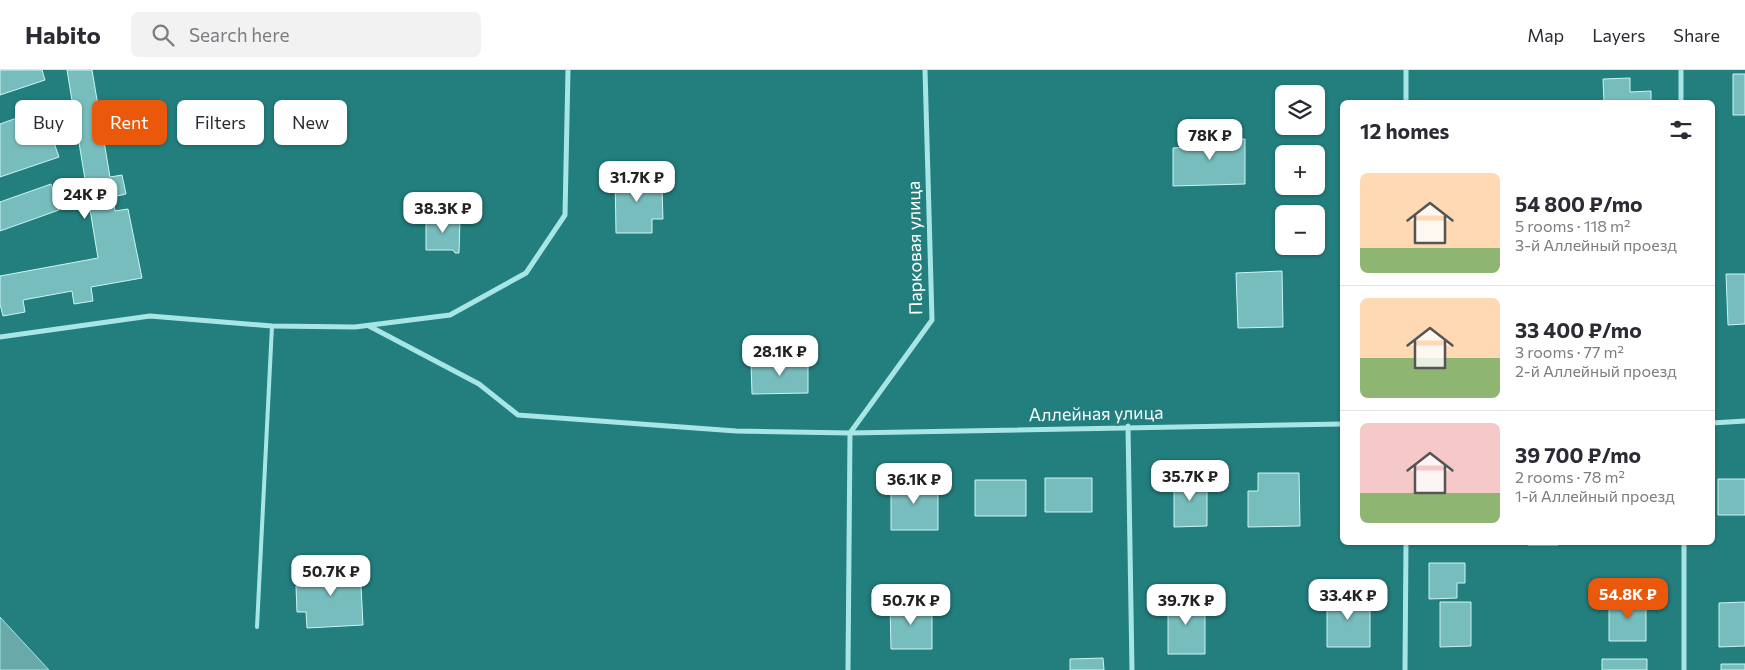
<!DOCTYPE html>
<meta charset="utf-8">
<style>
:root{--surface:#fff;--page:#f2f2f3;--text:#2b2b33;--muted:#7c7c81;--line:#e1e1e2;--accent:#ea580c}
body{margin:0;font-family:Commissioner,sans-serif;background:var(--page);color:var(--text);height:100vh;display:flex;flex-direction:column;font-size:19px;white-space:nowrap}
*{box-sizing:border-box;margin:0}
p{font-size:16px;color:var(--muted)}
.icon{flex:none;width:28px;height:28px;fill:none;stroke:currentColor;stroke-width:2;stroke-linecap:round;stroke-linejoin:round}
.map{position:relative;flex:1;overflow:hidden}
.drawer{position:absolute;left:1340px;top:30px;width:375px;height:445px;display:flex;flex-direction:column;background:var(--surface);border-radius:8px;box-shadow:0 1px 4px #0004}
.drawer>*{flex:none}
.hud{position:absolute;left:15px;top:30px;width:475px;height:45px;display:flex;gap:10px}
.controls{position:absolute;left:1275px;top:15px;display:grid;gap:10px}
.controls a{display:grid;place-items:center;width:50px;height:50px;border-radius:8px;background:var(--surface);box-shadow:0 1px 4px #0004;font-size:25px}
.price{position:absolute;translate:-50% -42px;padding:0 11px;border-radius:10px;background:#fff;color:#222;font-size:16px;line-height:32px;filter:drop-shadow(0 1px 2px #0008)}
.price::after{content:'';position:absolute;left:50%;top:30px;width:15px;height:11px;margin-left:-8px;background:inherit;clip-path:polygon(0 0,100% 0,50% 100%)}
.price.on{background:var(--accent);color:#fff}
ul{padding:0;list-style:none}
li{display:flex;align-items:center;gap:15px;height:125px;padding:0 20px}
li+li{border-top:1px solid var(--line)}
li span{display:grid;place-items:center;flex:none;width:140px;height:100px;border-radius:8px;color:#555}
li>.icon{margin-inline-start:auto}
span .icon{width:60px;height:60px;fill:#fffc;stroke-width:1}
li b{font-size:21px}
h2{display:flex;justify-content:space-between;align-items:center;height:60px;padding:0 20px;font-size:21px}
.pill{padding:0 18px;border-radius:8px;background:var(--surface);box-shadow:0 1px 4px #0004;font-size:18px;line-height:45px}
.pill.on{background:var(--accent);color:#fff}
header{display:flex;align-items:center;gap:30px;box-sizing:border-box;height:70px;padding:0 25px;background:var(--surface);border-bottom:1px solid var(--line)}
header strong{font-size:24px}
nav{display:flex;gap:28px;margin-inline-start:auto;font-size:18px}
.search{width:350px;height:45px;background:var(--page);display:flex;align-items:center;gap:12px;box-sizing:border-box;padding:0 18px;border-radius:8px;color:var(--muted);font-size:19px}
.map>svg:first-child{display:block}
.water{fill:#69a9a9;stroke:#9ce7e6}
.building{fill:#78bdbd;stroke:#cbf5f5}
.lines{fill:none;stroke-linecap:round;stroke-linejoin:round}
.service{stroke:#a8e6e6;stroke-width:4}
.minor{stroke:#a8e6e6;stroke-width:5}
.labels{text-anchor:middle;stroke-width:5;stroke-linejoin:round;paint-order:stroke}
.street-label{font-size:18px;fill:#fff;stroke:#237e7e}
</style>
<header>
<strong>Habito</strong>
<div class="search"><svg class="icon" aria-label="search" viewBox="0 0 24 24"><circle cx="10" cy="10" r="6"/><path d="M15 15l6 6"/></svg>Search here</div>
<nav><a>Map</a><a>Layers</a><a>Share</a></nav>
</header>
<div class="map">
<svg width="1745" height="600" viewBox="0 0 1745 600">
<rect width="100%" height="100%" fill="#237e7e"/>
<!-- water -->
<path class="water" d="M0,547L49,600H0Z"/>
<!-- building -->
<path class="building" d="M0,0H42L45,10L0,25Z
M67,0H92L110,107L122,105L126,124L113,127L115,141L128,139L142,208L91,217L93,231L74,234L72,221L23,230L25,242L3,246L0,234V206L98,188Z
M1733,4H1745V45H1733Z
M1630,8V22L1651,21V32H1604L1603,9Z
M42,39L59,87L0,107V54Z
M1233,64V69H1245V114L1173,116V78L1187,77V65Z
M651,102L652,119H662L663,149H652V163H616L615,103Z
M51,114L59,140L0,161V132Z
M448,142L454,150H460L459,183H455L453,180H426V150H442L443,145Z
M1282,201L1283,257L1238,258L1236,203Z
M1726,204H1745V254L1728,255Z
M808,291V323L752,324L751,292Z
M1258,403H1299L1300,456L1248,457V421H1258Z
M1045,408H1092V442H1045Z
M1207,408V456L1174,457V409Z
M1718,409H1745V445H1718Z
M891,410H938V460H891Z
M975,410H1026V446H975Z
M1528,472H1558V475H1528Z
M1429,493H1465V513H1457V528L1429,529Z
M360,496L363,555L307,558L306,542H297L296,516H305L304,499Z
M1327,525H1370V577H1327Z
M1168,528H1205V584H1168Z
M1609,529H1646V571H1609Z
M1440,532H1471V576L1440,577Z
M1745,532V576L1719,577V533Z
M890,533H932V579H891Z
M1103,588L1104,600H1070V589Z
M1602,589H1647V600H1602Z
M1721,594H1745V600H1721Z"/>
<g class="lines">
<!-- service -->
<path class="service" d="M257,557L272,256"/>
<!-- minor -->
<path class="minor" d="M1406,0V32
M1681,0V32
M369,256L479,314L518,345L736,361L850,363L1342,354
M0,267L150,246L272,256L355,257L450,245L526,203L565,145L568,0
M1712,353L1745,351
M1128,356L1132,600
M848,600L850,363L932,250L925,0
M1405,600L1406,472
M1684,600V472"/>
</g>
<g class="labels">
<!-- street labels -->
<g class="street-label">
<text transform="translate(915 178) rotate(-91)" y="6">Парковая улица</text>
<text transform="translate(1096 344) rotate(-1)" y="6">Аллейная улица</text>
</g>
</g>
</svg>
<div class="controls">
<a><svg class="icon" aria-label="layers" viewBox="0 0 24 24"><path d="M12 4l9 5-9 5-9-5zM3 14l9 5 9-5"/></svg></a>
<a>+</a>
<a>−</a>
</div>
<b class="price" style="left:1210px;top:91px">78K ₽</b>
<b class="price" style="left:637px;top:133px">31.7K ₽</b>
<b class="price" style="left:85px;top:150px">24K ₽</b>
<b class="price" style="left:443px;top:164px">38.3K ₽</b>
<b class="price" style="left:780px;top:307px">28.1K ₽</b>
<b class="price" style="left:1190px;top:432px">35.7K ₽</b>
<b class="price" style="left:914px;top:435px">36.1K ₽</b>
<b class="price" style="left:331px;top:527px">50.7K ₽</b>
<b class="price on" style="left:1628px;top:550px">54.8K ₽</b>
<b class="price" style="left:1348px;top:551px">33.4K ₽</b>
<b class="price" style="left:911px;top:556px">50.7K ₽</b>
<b class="price" style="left:1186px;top:556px">39.7K ₽</b>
<div class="hud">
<a class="pill">Buy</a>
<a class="pill on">Rent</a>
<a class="pill">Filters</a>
<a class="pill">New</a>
</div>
<section class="drawer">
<h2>12 homes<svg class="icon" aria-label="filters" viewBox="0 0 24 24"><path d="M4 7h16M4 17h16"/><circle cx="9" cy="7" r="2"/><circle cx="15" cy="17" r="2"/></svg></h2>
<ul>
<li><span style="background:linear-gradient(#ffd9b3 75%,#8fb573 0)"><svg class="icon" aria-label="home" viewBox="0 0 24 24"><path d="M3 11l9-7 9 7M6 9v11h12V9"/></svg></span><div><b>54 800 ₽/mo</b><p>5 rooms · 118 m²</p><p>3-й Аллейный проезд</p></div></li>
<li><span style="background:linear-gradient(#ffd9b3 60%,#8fb573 0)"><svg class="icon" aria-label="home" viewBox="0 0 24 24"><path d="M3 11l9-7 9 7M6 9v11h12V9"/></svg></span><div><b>33 400 ₽/mo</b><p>3 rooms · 77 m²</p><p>2-й Аллейный проезд</p></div></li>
<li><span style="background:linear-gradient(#f6c9c9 70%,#8fb573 0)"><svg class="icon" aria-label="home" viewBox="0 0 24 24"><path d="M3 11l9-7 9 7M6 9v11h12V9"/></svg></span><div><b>39 700 ₽/mo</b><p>2 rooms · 78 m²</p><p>1-й Аллейный проезд</p></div></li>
</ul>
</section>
</div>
